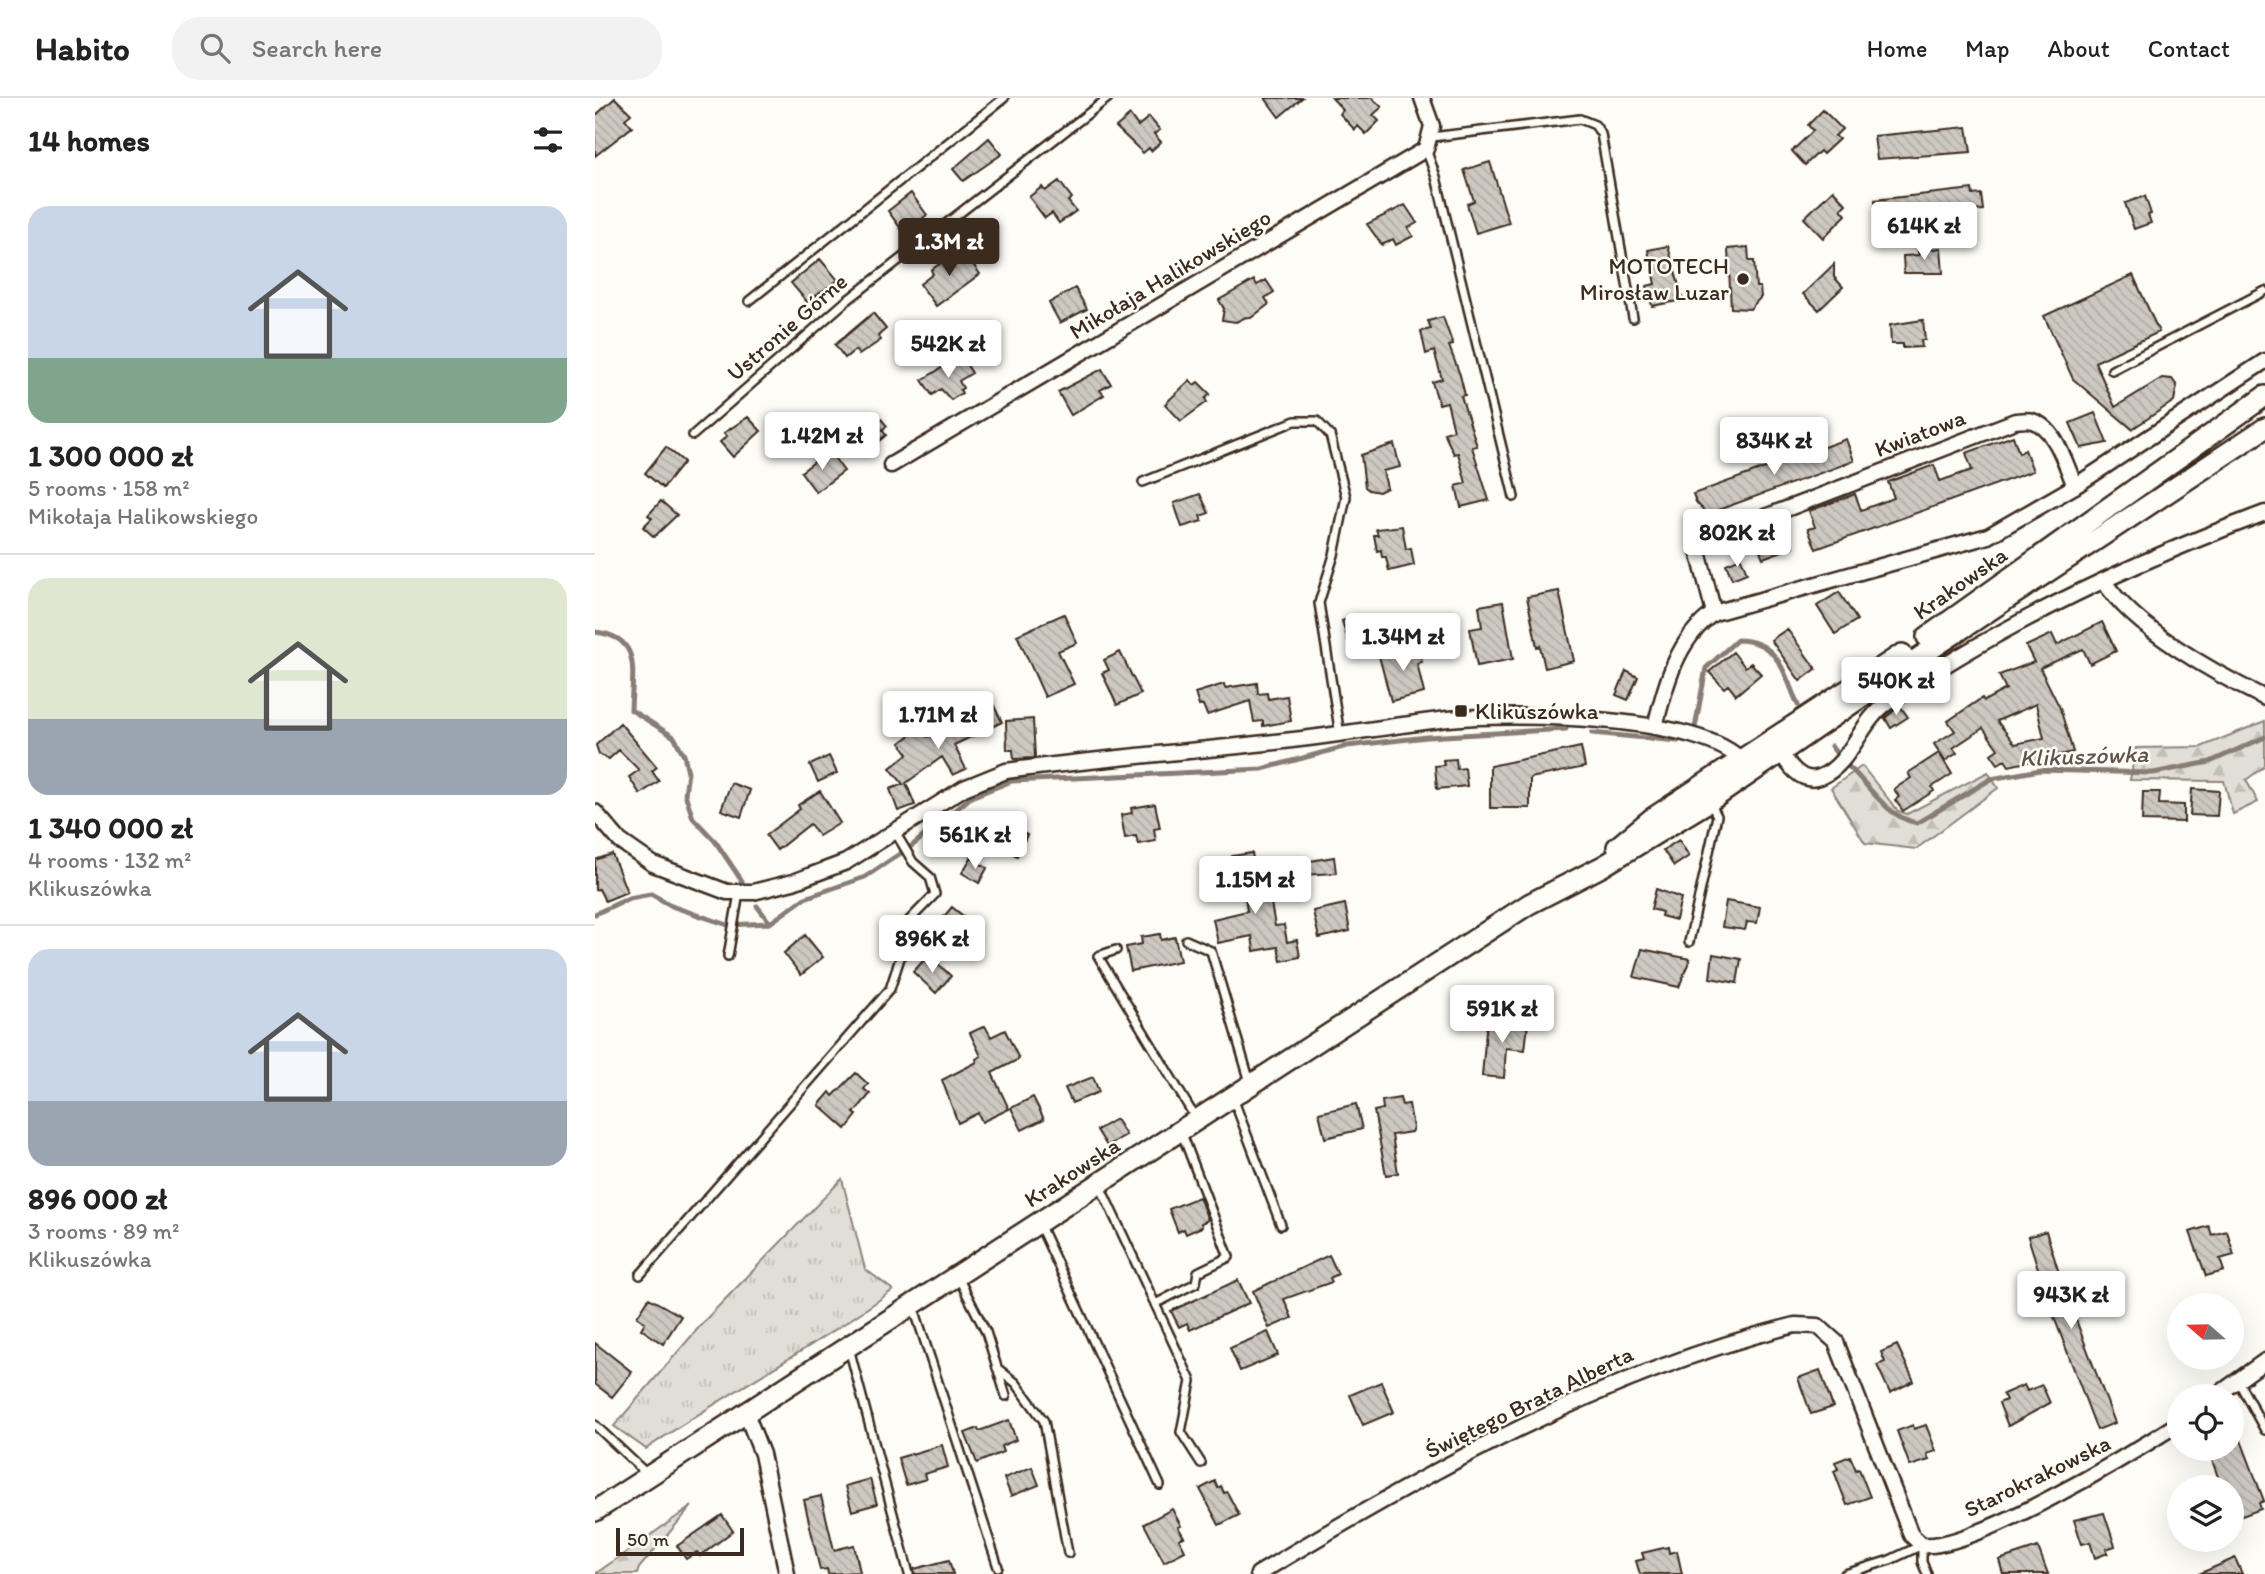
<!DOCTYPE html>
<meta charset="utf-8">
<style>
:root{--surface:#fff;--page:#f2f2f2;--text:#222;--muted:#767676;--line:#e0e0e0;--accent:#3b2a1e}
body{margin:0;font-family:Itim,sans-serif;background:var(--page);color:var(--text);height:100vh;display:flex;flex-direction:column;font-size:26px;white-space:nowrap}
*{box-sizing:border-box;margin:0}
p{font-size:23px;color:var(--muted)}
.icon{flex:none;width:38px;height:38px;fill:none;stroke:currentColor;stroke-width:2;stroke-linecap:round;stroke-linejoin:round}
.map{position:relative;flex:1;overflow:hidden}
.panel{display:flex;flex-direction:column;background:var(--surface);width:595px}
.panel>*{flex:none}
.needle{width:46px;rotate:290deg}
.buttons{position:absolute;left:1572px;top:1195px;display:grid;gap:14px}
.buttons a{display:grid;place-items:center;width:77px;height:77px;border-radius:50%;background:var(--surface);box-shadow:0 7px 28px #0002;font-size:35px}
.scale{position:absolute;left:21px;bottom:18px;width:128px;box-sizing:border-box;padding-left:7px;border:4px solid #3b2a1e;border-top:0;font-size:19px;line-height:24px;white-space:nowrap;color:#3b2a1e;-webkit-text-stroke:5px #fdfcf7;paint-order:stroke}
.price{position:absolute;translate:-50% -60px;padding:0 16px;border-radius:7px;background:#fff;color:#222;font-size:23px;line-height:46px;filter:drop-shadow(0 2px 4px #0008)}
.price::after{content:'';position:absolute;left:50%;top:42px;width:21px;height:16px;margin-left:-10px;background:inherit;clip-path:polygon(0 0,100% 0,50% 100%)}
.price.active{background:var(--accent);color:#fff}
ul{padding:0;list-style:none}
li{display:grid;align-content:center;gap:14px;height:371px;padding:0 28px}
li+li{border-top:2px solid var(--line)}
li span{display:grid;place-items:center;height:217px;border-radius:21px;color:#555}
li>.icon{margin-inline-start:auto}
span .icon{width:126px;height:126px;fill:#fffc;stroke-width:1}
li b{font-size:30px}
h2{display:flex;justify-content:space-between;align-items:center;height:84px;padding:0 28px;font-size:30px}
header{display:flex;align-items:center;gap:42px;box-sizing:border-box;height:98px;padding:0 35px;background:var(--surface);border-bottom:2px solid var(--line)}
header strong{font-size:33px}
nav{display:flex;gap:38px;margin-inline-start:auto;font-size:24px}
.search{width:490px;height:63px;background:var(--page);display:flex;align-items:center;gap:18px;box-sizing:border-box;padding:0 24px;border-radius:28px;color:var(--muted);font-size:26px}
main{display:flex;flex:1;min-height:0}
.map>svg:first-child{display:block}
.grass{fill:url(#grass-tufts);stroke:#8e847a;stroke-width:2}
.forest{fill:url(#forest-firs);stroke:#8e847a;stroke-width:2}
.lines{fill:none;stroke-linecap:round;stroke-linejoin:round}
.stream{stroke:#887d74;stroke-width:5}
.building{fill:url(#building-back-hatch);stroke:#3b2a1e;stroke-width:2;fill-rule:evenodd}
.service-casing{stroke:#3b2a1e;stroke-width:12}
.minor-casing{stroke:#3b2a1e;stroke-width:19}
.secondary-casing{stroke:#3b2a1e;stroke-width:24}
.service{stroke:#fdfcf7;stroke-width:7}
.minor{stroke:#fdfcf7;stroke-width:14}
.secondary{stroke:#fdfcf7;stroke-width:19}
.poi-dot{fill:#3b2a1e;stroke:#fdfcf7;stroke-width:2.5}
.labels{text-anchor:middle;stroke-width:5;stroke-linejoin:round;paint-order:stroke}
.poi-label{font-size:23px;fill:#3b2a1e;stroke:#fdfcf7;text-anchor:end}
.street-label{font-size:23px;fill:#3b2a1e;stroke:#fdfcf7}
.water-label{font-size:24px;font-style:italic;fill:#615349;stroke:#fdfcf7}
</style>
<header>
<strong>Habito</strong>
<div class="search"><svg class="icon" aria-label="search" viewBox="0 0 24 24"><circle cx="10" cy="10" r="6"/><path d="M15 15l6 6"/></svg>Search here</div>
<nav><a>Home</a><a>Map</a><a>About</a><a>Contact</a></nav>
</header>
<main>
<section class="panel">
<h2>14 homes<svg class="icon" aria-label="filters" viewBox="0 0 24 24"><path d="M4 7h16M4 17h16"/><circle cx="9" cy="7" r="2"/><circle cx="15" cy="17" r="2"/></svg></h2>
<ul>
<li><span style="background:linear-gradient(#c9d6e8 70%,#7fa58c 0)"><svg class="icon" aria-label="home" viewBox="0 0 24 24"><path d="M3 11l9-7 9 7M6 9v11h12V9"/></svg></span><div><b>1 300 000 zł</b><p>5 rooms · 158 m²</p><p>Mikołaja Halikowskiego</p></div></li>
<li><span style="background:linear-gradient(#dfe7d0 65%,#9aa5b1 0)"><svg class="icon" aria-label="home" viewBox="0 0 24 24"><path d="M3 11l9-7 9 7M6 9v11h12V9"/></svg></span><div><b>1 340 000 zł</b><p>4 rooms · 132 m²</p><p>Klikuszówka</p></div></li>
<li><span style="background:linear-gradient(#c9d6e8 70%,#9aa5b1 0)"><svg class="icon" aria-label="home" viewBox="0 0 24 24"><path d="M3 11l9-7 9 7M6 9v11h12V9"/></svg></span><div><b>896 000 zł</b><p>3 rooms · 89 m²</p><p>Klikuszówka</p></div></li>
</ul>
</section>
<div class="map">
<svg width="1670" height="1476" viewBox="0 0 1670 1476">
<defs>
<pattern id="grass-tufts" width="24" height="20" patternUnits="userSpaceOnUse" patternTransform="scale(1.75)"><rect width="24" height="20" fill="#e1ded7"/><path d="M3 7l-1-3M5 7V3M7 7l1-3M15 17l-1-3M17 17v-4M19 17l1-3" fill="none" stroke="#c2bfb8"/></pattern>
<pattern id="forest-firs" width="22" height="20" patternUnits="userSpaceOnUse" patternTransform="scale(1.75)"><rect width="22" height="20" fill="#e1ded7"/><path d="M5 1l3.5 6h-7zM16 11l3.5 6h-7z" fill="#c2bfb8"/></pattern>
<pattern id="building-back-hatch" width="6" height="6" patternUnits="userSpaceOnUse" patternTransform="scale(1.75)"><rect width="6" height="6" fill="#cdc8c2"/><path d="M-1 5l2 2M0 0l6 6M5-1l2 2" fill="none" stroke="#b1aca6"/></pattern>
</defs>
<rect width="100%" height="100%" fill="#fdfcf7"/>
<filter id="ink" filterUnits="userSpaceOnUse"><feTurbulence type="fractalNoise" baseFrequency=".0143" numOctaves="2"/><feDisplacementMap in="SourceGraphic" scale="14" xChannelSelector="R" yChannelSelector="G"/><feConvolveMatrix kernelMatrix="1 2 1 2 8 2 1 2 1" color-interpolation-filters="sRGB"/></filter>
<g filter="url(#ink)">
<!-- grass -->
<path class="grass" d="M247,1081L270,1171L298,1192C219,1250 131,1295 51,1351L19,1328L112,1220Z"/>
<!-- forest -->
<path class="forest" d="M1670,623V668L1651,682L1663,704L1638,716L1629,683L1535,682L1541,650L1606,649Z
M1267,668L1303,713L1312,716L1393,674L1403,690L1321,751L1270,745L1236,690Z
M97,1408L44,1470L42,1476H0Z"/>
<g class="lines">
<!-- stream -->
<path class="stream" d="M0,534C48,539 37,575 36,612L79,639L89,657L93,674L90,696L98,720L120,743L147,783
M1100,630L1111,570L1142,542C1184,542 1189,576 1203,607
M997,635L1083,643
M1236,648L1242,656
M1254,669C1276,689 1291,719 1322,725L1396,681L1445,672L1558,675L1615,664L1670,639
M162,808L175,825
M0,816L34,800L56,796L79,809L133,827L175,825L210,800L270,779L318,747L376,699L417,683L667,671L752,648L832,639L971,631"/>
</g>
<!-- building -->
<path class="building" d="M20,0L36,16L30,21L37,29L0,58V18Z
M670,0H707L684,19Z
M737,0H777L787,9L778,17L784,23L771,36L763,28L760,32L745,16L748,12Z
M1228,12L1247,31L1240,38L1244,41L1228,56L1225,53L1210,67L1197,53L1218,33L1213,27Z
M535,17L543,28L554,19L565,32L559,36L566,44L556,53L554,50L548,55L521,29Z
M1372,29L1376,54L1282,61L1279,38Z
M394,40L407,56L368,83L358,71Z
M895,64L914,125L881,135L872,106L879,103L869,72Z
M464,83L477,100L473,103L481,113L464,125L457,115L450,120L434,99L447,89L450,93Z
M1377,91L1378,97L1386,96L1388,112L1282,123L1280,102Z
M1238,92L1251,106L1246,111L1251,117L1228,140L1209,120Z
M316,95L332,117L309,135L293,113Z
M1550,98L1556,116L1553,117L1556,125L1539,131L1530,105Z
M810,107L822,125L813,130L818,138L801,147L798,141L787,147L772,126Z
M1073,148L1088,202L1057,208L1052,188L1060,186L1053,152Z
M1153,149L1154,163H1159L1161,189H1165L1166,199L1155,211L1136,210L1133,151Z
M1346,150L1348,175H1309L1308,158L1324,157L1323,153Z
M369,154L385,176L341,208L325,186L338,176L336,172L353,160L356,164Z
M225,161L243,182L212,204L196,185Z
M1239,166V179L1248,189L1224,212L1208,196Z
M1538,177L1564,234L1500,264L1520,309L1567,280L1577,281L1582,288L1579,303L1537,331L1478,281L1449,218Z
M659,182L662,187L671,182L679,194L670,200L674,206L656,220L651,219L641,224L627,222L629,211L624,202Z
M480,190L492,211L465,225L454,205Z
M278,215L291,231L283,238L286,242L264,257L260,252L250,260L240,247Z
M848,219L858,247L854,248L865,277L870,297L866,298L882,348L877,349L894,402L866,409L861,388L871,385L863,355L859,356L849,335L859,332L852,304L844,306L837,284L847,281L839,253L831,256L826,233L836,231L833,223Z
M1328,222L1330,242H1326L1327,249L1308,250V246H1296L1295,227Z
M368,261L377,275L364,283L368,290L365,292L367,295L356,302L346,291L337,297L327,282L353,266L355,270Z
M507,271L516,286L505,292L509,297L476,317L463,294Z
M595,282L599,287L603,284L615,296L610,301L612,304L586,323L570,306Z
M281,315L292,328L287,332L291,337L272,353L257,335Z
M1500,315L1512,345L1486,350L1475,325Z
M153,319L166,333L138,359L125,344L132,338L129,335Z
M1418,338L1424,355L1430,352L1438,373L1221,451L1213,431L1220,429L1214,413L1260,396L1266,412L1299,400L1293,384L1339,367L1345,383L1371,374L1377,372L1371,355Z
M1251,341L1259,363L1112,416L1101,404L1098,396Z
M799,346L805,369L788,373L792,390L784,394L774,392L770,389L766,357Z
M71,349L89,364L68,390L50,375Z
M234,353L249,373L221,394L206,374Z
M605,396L614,415L605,418L607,423L587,429L579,405Z
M66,403L82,417L59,439L48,429L57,420L53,417Z
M807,428L811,451L816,450L819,467L794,473L791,459H787L786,452L782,453L779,437H783L781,431Z
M1191,429L1198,449L1168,460L1160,440Z
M1146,460L1152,475L1137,481L1131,466Z
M964,493L979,563L950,570L945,548L942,549L932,499Z
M1244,494L1262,522L1240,536L1222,508Z
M908,504L918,561L882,568L875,531L887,529L884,508Z
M469,516L482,545L463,553L479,586L450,599L422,537Z
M763,518L764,522L769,520L771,529L776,528L780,543L755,550L747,523Z
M1507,524L1521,553L1495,566L1488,551L1445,570L1465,610L1478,654L1414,668L1410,662L1403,666L1396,656L1403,651L1388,630L1358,650L1362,655L1350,663L1339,646L1360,633L1353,623L1387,600L1389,603L1411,591L1404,577L1439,564L1431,548L1457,536L1462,547ZM1441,606L1449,640L1420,646L1402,623Z
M1192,531L1221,571L1205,583L1176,542Z
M824,548L827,564L822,565L829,595L796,603L784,558Z
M525,554L546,596L522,607L507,575L514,572L509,562Z
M1138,554L1150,569L1156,565L1166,576L1141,597L1133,587L1129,590L1114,574Z
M1031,573L1043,579L1033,602L1021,597Z
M662,585L663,596L672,595L673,601L692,598L696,623L668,628V623L659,624L655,603L612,617L608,607L604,608L600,595L629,586L630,590Z
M398,606L407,624L359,647L371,671L358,677L347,659L311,685L320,707L303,713L295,691L308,686L295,670L313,656L305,645L325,630L332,639Z
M1305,608L1313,619L1296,630L1290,620Z
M438,621L440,660L419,661L418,652H412L411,623Z
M25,625L62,669L57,673L64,683L45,696L34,679L44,672L24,652L14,661L4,656L1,647Z
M986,649L990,669L935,680V710H895V668Z
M1344,655L1357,676L1337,689L1339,693L1308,713L1300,702L1304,699L1299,691L1316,680L1313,675Z
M234,658L242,675L223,684L215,667Z
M861,661L862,671L870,670L872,688L842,691L840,668L849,667L848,662Z
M136,685L155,692L146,719L126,712Z
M1597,691L1624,693L1622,718L1595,717Z
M225,693L245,725L224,738L215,726L182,752L171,737L205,711L203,707Z
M1548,694H1565L1564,706L1589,707V724L1547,723Z
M560,706L565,730L559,731L561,743L543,746L541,738L530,740L526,717L537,715L536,710Z
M411,727L432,737L422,758L402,748Z
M1084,742L1094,758L1079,768L1068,752Z
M657,755L663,790L673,788L680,828L689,827L692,844L702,842L705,859L686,863L683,849L659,853L657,838L623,845L618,821L652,813L647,777L640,778L637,758Z
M17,756L32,794L10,803L4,791L0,792V762Z
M739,759L741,775L705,777L703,765Z
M376,760L392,770L384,785L367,775Z
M1061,791L1086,800L1081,822L1066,818L1067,814L1056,811Z
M1131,803L1165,809L1162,825L1152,824L1150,832L1127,829Z
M750,806L755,833L724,840L718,813Z
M357,809L377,825L361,845L340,829Z
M565,836L566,842L580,839L585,863L536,873L531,849L547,846L546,839Z
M210,837L228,859L206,877L189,855Z
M1047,851L1095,861L1084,889L1039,879Z
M1118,856L1146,861L1142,885L1115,880Z
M330,861L336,867L340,863L356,878L341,895L318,874Z
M892,921L933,926L930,952L911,950L909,980L887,978Z
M390,928L396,939L410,932L424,961L397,975L414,1011L387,1024L383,1015L363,1025L347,982L382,964L381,961L386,958L375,935Z
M261,975L273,986L269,991L275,996L259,1015L262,1017L251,1031L224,1007L235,994L238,998Z
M498,979L504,994L477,1005L470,990Z
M438,999L449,1021L427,1032L416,1010Z
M805,1000L807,1007L814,1006L818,1030L816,1034L797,1037L803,1075L791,1077L779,1013L788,1011L787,1003Z
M761,1006L767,1031L730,1040L724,1015Z
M521,1021L531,1037L512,1048L502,1032Z
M604,1099L613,1122L606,1125L607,1129L591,1136L589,1131L583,1134L574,1111Z
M1614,1128L1617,1137L1632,1133L1639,1157L1625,1161L1629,1173L1611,1178L1595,1134Z
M1451,1133L1467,1185L1520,1325L1502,1332L1456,1211L1433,1139Z
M734,1157L743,1176L735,1180L737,1184L689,1201L697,1220L674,1230L658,1193Z
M643,1182L654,1205L595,1232L592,1225L584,1229L576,1213Z
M54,1200L86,1218L68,1246L46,1231L50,1224L42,1219Z
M673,1234L683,1257L645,1273L635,1250Z
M0,1245L37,1274L17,1299L0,1286Z
M1302,1247L1319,1283L1295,1295L1282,1267L1290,1264L1286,1254Z
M1225,1272L1238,1309L1216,1316L1203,1280Z
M786,1284L799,1314L768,1327L755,1297Z
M1429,1287L1432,1293L1447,1287L1455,1305L1413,1328L1404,1305L1411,1302L1408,1296Z
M1636,1316L1669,1403L1664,1405L1666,1411L1636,1422V1390H1627L1613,1351H1636Z
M414,1322L421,1342L406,1348L408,1354L382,1365L370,1335L383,1330L384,1333Z
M1318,1327L1319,1331L1331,1327L1341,1353L1332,1356L1334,1362L1315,1368L1302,1333Z
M347,1347L353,1369L329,1376L331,1381L311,1387L303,1360Z
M1255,1358L1261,1372L1264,1371L1275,1399L1252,1407L1239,1373L1243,1371L1240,1364Z
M437,1369L444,1387L416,1398L409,1380Z
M275,1381L282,1406L257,1413L250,1388Z
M620,1383L623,1390L626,1388L629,1395L632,1394L644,1417L624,1427L605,1391Z
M226,1398L239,1452L259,1447L265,1474L233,1476L232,1471L225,1472L209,1402Z
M577,1411L586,1428L583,1429L589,1439L584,1441L590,1453L569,1464L549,1426Z
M1509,1415L1520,1448L1511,1451L1513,1455L1500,1460L1495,1444L1487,1446L1479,1422Z
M127,1417L138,1433L105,1458L102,1454L91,1461L82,1448Z
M1073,1449L1074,1455L1082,1453L1087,1476H1045L1041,1463L1049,1461L1047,1455Z
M1443,1449L1453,1476H1408L1404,1462Z
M1640,1460L1647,1476H1604Z
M354,1462L358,1476H320L319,1471Z"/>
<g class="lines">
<!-- service casing -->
<g class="service-casing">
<path id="service" d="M837,39L985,21L1000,27L1006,36L1038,220
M831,51L841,79L919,399
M154,203L409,0
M1517,272L1670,193
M98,337L250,204L513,0
M548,384L700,323H722L735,337L751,399L739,457L724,505L745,637
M591,842L616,853L655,984
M1094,844L1122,718L1116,706
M521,852L503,858L601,1021
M133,858L144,795
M638,1000L686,1127
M505,1088L596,1283L586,1334L606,1365
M445,1128L565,1387
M45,1177L295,891L306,857L303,834L340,796L335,779L318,764L300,734
M363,1179L391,1234L411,1298
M560,1206L601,1185L603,1174L634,1159L586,1033
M318,1207L403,1469
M254,1250L314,1476
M402,1270L421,1285L449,1323L473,1455
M1643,1283L1670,1332
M0,1327L53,1377
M1250,1476L1295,1462L1327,1447V1464L1332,1476"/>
</g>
<!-- minor casing -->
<g class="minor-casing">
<path id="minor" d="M296,367L831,51L837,28L827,0
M1509,483C1538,530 1621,576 1670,600
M1119,515L1103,453L1113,441L1420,323C1424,323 1432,321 1437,323C1461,329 1471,368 1480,388
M1060,629C1070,588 1082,540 1119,515L1393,438L1480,388L1670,263
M1182,649C1191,663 1205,687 1225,679C1256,667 1265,623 1292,605C1407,525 1539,464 1670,415
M0,714L25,743L58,766L132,794H158L198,784L251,764L369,690L411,673C500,661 590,654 680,644C738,638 795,628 853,621C912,615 1116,616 1150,667
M1621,1298L1670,1263
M151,1315L167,1356L192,1476
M663,1476C832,1374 1007,1275 1200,1227L1223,1228L1241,1244L1316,1437L1327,1447C1376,1453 1538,1355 1584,1325"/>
</g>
<!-- secondary casing -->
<g class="secondary-casing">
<path id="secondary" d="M1332,539L1670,298
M1022,749L1056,721L1307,556
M0,1413L934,806L1008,768L1115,703L1338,550L1670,330"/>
</g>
<!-- service -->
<use href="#service" class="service"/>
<!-- minor -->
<use href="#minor" class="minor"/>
<!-- secondary -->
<use href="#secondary" class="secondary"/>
</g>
</g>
<!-- markers -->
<g class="poi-dot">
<circle cx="1148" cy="181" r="7"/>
<rect x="859" y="606" width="14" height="14" rx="3.5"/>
</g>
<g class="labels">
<!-- poi labels -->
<g class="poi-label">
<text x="1134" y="176">MOTOTECH<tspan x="1134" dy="26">Mirosław Luzar</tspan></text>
<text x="880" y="621" text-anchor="start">Klikuszówka</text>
</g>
<!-- street labels -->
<g class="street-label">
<text transform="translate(575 176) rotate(-31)" y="8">Mikołaja Halikowskiego</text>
<text transform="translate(192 229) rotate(-41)" y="8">Ustronie Górne</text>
<text transform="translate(1325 335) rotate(-21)" y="8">Kwiatowa</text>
<text transform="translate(1365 485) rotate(-35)" y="8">Krakowska</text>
<text transform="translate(477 1074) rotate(-33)" y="8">Krakowska</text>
<text transform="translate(934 1304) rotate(-26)" y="8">Świętego Brata Alberta</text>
<text transform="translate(1442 1378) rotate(-26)" y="8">Starokrakowska</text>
</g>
<!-- water labels -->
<g class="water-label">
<text transform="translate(1489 658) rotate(-2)" y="8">Klikuszówka</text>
</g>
</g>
</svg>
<div class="buttons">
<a><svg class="needle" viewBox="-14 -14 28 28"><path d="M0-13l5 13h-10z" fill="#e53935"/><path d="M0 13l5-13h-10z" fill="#767676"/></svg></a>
<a><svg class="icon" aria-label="locate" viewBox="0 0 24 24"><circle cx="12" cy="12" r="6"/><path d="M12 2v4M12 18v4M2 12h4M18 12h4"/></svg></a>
<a><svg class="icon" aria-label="layers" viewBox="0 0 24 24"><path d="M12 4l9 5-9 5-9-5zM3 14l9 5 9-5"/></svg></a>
</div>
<div class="scale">50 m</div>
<b class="price" style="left:1329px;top:164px">614K zł</b>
<b class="price active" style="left:354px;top:180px">1.3M zł</b>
<b class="price" style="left:353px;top:282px">542K zł</b>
<b class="price" style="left:227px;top:374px">1.42M zł</b>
<b class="price" style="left:1179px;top:379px">834K zł</b>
<b class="price" style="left:1142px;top:471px">802K zł</b>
<b class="price" style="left:808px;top:575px">1.34M zł</b>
<b class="price" style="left:1301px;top:619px">540K zł</b>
<b class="price" style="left:343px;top:653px">1.71M zł</b>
<b class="price" style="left:380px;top:773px">561K zł</b>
<b class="price" style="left:660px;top:818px">1.15M zł</b>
<b class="price" style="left:337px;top:877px">896K zł</b>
<b class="price" style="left:907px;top:947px">591K zł</b>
<b class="price" style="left:1476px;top:1233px">943K zł</b>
</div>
</main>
